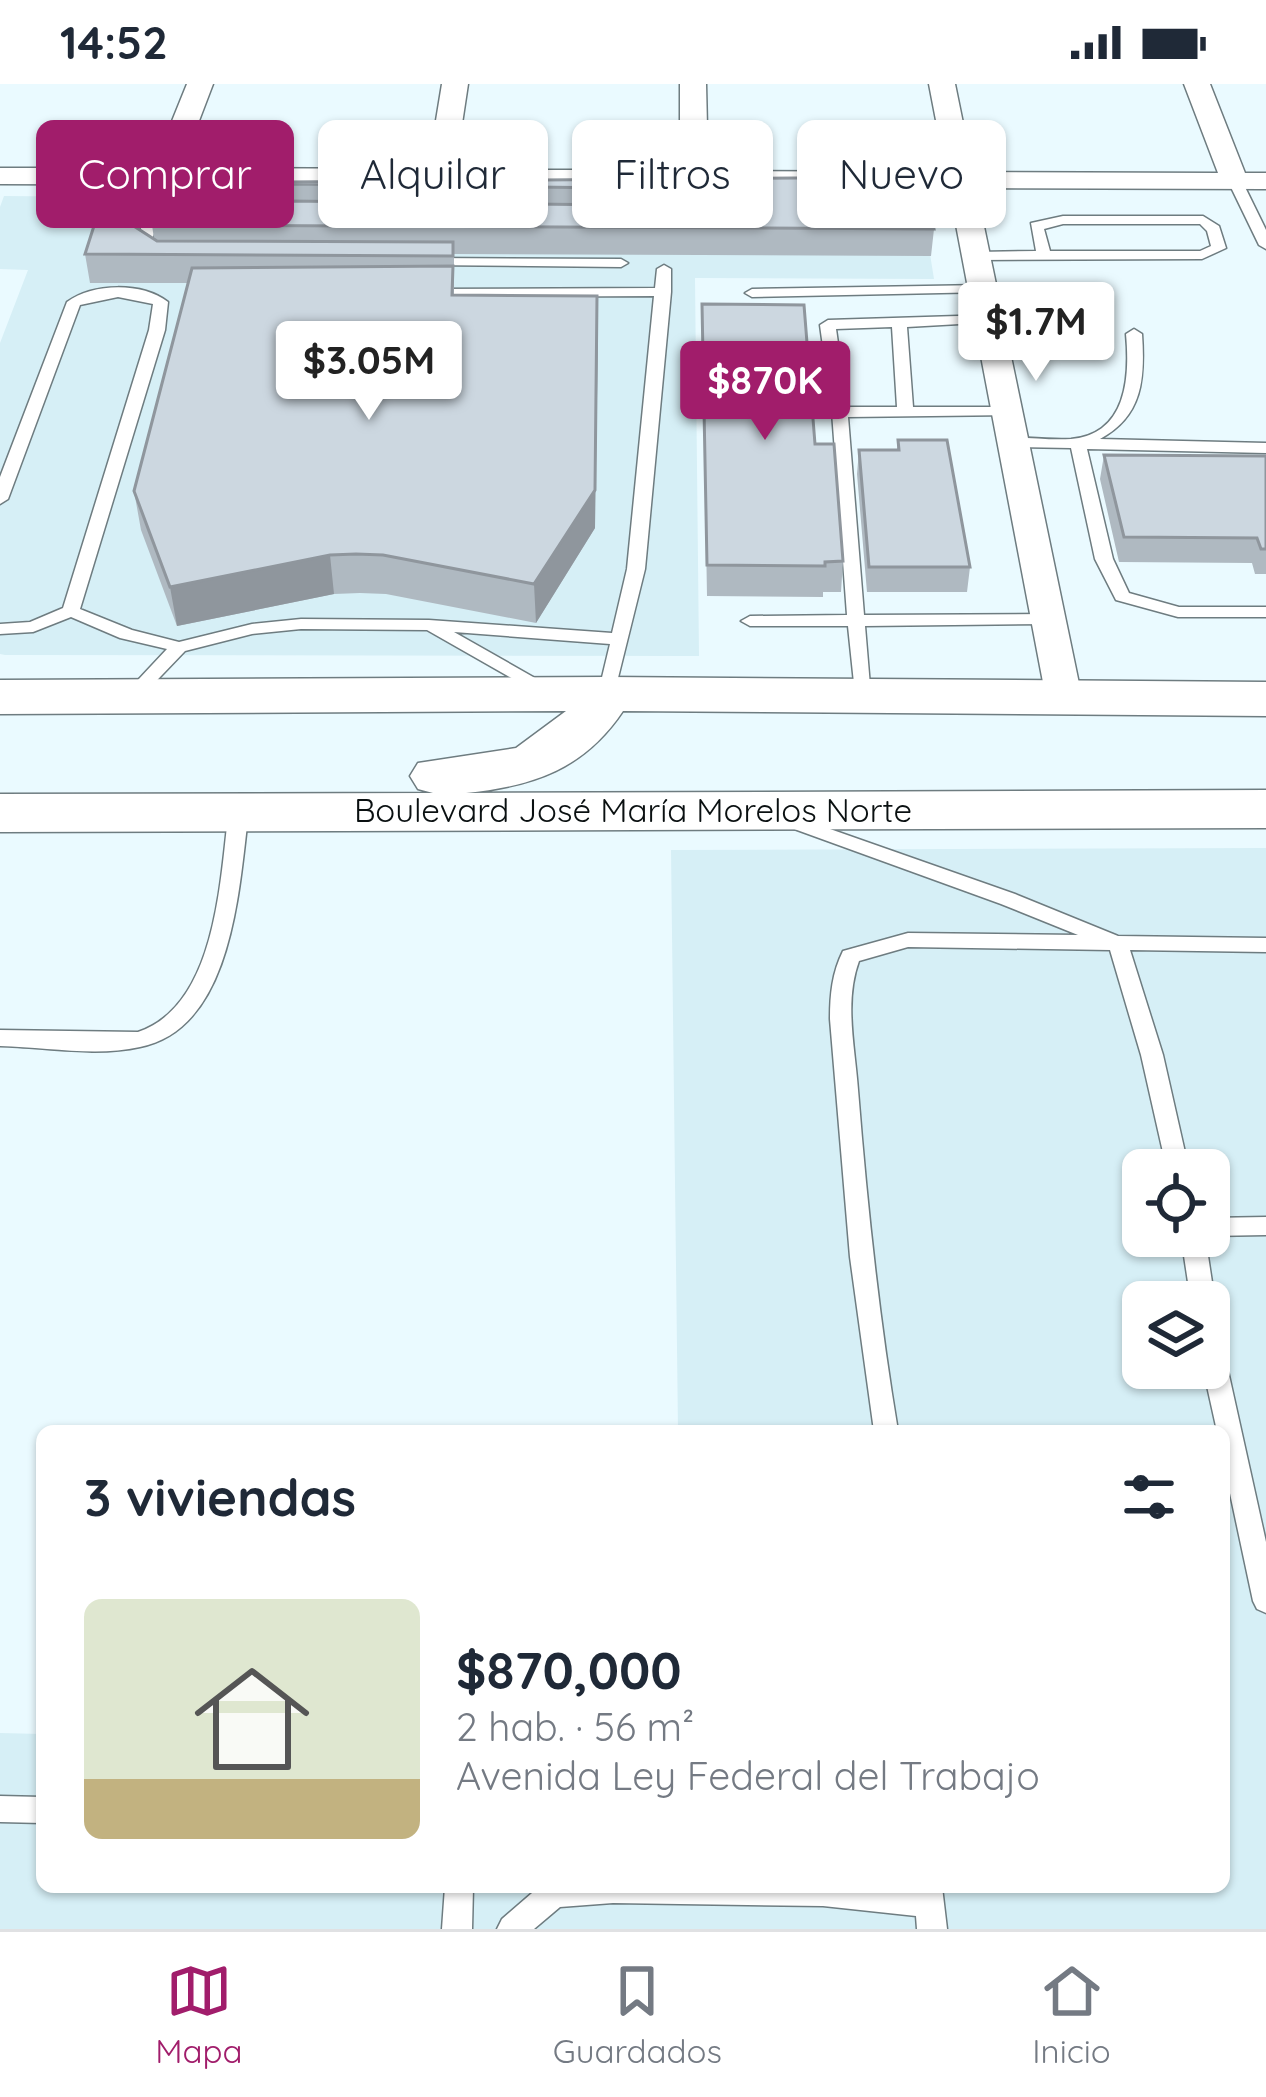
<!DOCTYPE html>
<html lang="es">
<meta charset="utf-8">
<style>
:root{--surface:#fff;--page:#f6f6f7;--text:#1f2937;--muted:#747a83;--line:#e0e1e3;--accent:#a11d6b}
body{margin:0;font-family:Quicksand,sans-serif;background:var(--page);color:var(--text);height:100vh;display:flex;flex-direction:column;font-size:45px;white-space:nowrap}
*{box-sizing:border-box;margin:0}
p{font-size:39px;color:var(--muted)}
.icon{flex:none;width:66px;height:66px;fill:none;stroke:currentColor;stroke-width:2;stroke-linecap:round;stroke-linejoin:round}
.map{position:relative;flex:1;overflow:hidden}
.panel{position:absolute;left:36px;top:1341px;width:1194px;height:468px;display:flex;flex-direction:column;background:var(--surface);border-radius:18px;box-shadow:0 3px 9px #0004}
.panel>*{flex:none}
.top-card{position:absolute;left:36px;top:36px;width:1194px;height:108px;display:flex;gap:24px}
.buttons{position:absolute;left:1122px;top:1065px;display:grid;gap:24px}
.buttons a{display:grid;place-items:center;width:108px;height:108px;border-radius:18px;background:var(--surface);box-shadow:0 3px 9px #0004;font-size:60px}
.price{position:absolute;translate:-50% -102px;padding:0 27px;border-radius:12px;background:#fff;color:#222;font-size:39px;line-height:78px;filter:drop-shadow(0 3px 6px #0008)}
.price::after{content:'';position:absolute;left:50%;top:72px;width:36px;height:27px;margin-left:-18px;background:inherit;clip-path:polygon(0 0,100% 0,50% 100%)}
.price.on{background:var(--accent);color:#fff}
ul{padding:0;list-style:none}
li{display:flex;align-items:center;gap:36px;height:300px;padding:0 48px}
li span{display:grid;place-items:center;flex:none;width:336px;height:240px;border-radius:18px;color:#555}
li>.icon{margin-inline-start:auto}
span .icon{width:144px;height:144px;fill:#fffc;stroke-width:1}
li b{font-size:51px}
h2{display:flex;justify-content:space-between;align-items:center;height:144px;padding:0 48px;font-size:51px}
.pill{padding:0 42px;border-radius:18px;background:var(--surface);box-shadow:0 3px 9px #0004;font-size:42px;line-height:108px}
.pill.on{background:var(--accent);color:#fff}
.status{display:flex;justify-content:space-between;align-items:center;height:84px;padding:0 60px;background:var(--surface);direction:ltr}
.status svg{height:33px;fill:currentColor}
.tabs{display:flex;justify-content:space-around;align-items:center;height:168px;border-top:3px solid var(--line);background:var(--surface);font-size:33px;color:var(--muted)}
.tabs a{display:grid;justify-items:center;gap:6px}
.tabs .on{color:var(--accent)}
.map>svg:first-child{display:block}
.built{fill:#d6eff6;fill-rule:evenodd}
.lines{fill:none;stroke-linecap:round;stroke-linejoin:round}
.lane-casing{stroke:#6e7c80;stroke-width:3}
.street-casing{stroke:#6e7c80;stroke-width:3}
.primary-casing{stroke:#6e7c80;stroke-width:3}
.lane{fill:#fff;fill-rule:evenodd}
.street{fill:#fff;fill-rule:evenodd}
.primary{fill:#fff;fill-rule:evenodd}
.wall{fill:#afb9c1}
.shaded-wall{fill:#8f969d}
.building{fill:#ccd7e0;stroke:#8f969d;stroke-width:3}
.labels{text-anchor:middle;stroke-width:9;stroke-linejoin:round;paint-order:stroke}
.street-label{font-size:33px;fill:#0a1011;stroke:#fff}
</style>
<div class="status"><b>14:52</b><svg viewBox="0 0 49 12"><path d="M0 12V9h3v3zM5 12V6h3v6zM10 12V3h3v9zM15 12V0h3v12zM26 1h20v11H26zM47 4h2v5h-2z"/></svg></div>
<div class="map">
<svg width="1266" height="1845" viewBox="0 0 1266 1845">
<rect width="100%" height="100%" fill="#eafaff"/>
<!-- built -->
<path class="built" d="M4,112L922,120L934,195L695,194L699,572L5,571L0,570V259L28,186L0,185V123Z
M1266,764V1845H0V1649L42,1650V1803H1224V1347H678L671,766ZM1143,1086H1209V1152H1143ZM1143,1218H1209V1284H1143Z"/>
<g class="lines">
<!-- lane casing -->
<g class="lane-casing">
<path id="lane" d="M164,88L171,92L150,163L161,172L154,176L135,164L157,92Z
M1230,94L1242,97L1266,146V165L1259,161L1228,97Z
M1063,132H1203L1219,142L1226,164L1202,175L977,176L970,172L977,168L1036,167L1031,139ZM1063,140H1200L1207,147L1211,162L1200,167H1050L1044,145Z
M429,174L621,175L628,179L621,183L424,181L422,178Z
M664,181L671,185V208L645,485L613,614L607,616L598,610L610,560L454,548L549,602L552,606L543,612L427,546L301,545L252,550L185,567L138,616L132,618L123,612L167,565L120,554L71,533L33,548L0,550V540L30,538L63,524L149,246L153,220L118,213L80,221L8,415L0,420V393L67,218C93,199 142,198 168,218L165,246L80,525L132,546L179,558L252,540L301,535L429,536L612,549L627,485L654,212L431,213L424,209L431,205L655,204L657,185Z
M984,201L991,205L989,208L752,213L745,209L752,205Z
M990,231L997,235L995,238L907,243L913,323H1008L1014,325V331L848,333L864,531L1048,530L1057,535L1048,540L865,542L871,614L862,620L856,618L848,542H750L741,537L750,532L847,531L832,328L820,241L828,236ZM892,243L897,323H847L836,245Z
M1134,245L1142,250C1145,294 1143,332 1100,355L1266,359V369L1087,365L1113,475L1129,509L1179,523H1266V533H1178L1116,516L1095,475L1071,364L1013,363L1005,358L1013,353C1032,354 1052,356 1071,355C1127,350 1130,293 1126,250Z
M239,719L249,725C239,802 234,944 140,963C96,973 45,963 0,962V946L138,948C217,921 220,796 229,725Z
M793,732L1015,810L1118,852L1266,854V868L1130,866L1163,971L1189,1086H1167L1141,971L1110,866L908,863L859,877C844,918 855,963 858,1006C867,1120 879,1234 898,1347H874L850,1173L830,935C830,911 832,889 843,867L908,849L1078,851L1001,820L786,742L783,738L786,734Z
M1266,1133V1151L1209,1152V1134Z
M1181,1152H1205L1215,1218L1211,1225L1209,1218H1191Z
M1209,1245L1217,1248L1221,1255L1266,1458V1529L1257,1525L1253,1517L1224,1381V1347H1217L1203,1284H1209Z
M0,1712L42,1713V1739L0,1738Z
M445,1803H473L472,1845H442Z
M539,1803H942L947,1845H917L916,1832L823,1822L613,1819L560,1823L534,1845H497L502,1835Z"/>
</g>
<!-- street casing -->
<g class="street-casing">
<path id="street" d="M187,0H213L181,84L428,85L442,0H468L455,86H680V0H706L708,87L946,88L929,0H955L973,88L1218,89L1184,0H1210L1245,89H1266V105L976,104L1082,614L1077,622H1051L1046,614L949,104L0,100V84H153Z"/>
</g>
<!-- primary casing -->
<g class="primary-casing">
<path id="primary" d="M607,593L1266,598V632L623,627C584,685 534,702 466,709L1266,706V744L0,748V710L433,709L418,705L410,692L418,679L516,664L566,627L0,630V596Z"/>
</g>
<!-- lane -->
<use href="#lane" class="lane"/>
<!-- street -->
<use href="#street" class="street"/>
<!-- primary -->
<use href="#primary" class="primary"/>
</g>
<!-- wall -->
<path class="wall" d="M924,93L934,145L931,172L454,170V211L595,444L536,539L386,510L360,509L334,510L177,542L141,446L134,407L188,199H90L85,170L138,98L142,126L137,144L154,155L151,134L162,122L159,105L161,99Z
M702,221L815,360L843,477L841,508H823V513L707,512Z
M898,356L970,483L967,508H867L857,390L859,366H897Z
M1104,371L1266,372V490H1255L1252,479L1119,478L1100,395Z"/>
<!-- shaded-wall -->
<path class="shaded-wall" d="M138,98L142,126L131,166L126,137Z
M598,249L595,444L536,539L534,500Z
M330,471L334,510L177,542L170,503Z"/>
<!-- building -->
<path class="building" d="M924,93L934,145L161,141L151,134L154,122L290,117L622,121L633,114L622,104L290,100L159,105L161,99Z
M108,98H138L126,137L157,157L453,158V172L85,170Z
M453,182L452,211L597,212L595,406L534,500L383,471L356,470L330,471L170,503L134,407L192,184Z
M702,220L804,221L815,360H834L843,477L825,478V482L707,481Z
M898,356H947L970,483H869L859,366H899Z
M1104,371L1266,372V465H1261L1257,454L1124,453Z"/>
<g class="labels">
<!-- street labels -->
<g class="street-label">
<text x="633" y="738">Boulevard José María Morelos Norte</text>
</g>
</g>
</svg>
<div class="buttons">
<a><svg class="icon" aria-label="locate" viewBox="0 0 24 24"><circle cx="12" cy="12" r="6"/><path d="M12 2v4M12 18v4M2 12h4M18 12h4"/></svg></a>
<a><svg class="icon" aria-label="layers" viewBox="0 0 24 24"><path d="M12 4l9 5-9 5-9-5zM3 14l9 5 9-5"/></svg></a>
</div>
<b class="price" style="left:1036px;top:300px">$1.7M</b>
<b class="price" style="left:369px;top:339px">$3.05M</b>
<b class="price on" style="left:765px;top:359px">$870K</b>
<div class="top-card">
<a class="pill on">Comprar</a>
<a class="pill">Alquilar</a>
<a class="pill">Filtros</a>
<a class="pill">Nuevo</a>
</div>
<section class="panel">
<h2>3 viviendas<svg class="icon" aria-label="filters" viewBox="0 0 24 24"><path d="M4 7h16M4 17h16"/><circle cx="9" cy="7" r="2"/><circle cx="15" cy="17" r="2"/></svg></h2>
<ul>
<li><span style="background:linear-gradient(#dfe7d0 75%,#c2b280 0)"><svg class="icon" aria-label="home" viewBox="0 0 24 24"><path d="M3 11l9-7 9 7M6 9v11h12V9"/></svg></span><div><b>$870,000</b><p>2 hab. · 56 m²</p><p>Avenida Ley Federal del Trabajo</p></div></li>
</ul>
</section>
</div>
<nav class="tabs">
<a class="on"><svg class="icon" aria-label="map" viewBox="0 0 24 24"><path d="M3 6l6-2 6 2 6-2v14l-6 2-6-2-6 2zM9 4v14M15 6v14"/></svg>Mapa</a>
<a><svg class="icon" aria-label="saved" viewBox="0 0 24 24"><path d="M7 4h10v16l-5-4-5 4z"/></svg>Guardados</a>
<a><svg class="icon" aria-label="home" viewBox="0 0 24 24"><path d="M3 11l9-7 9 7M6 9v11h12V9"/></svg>Inicio</a>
</nav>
